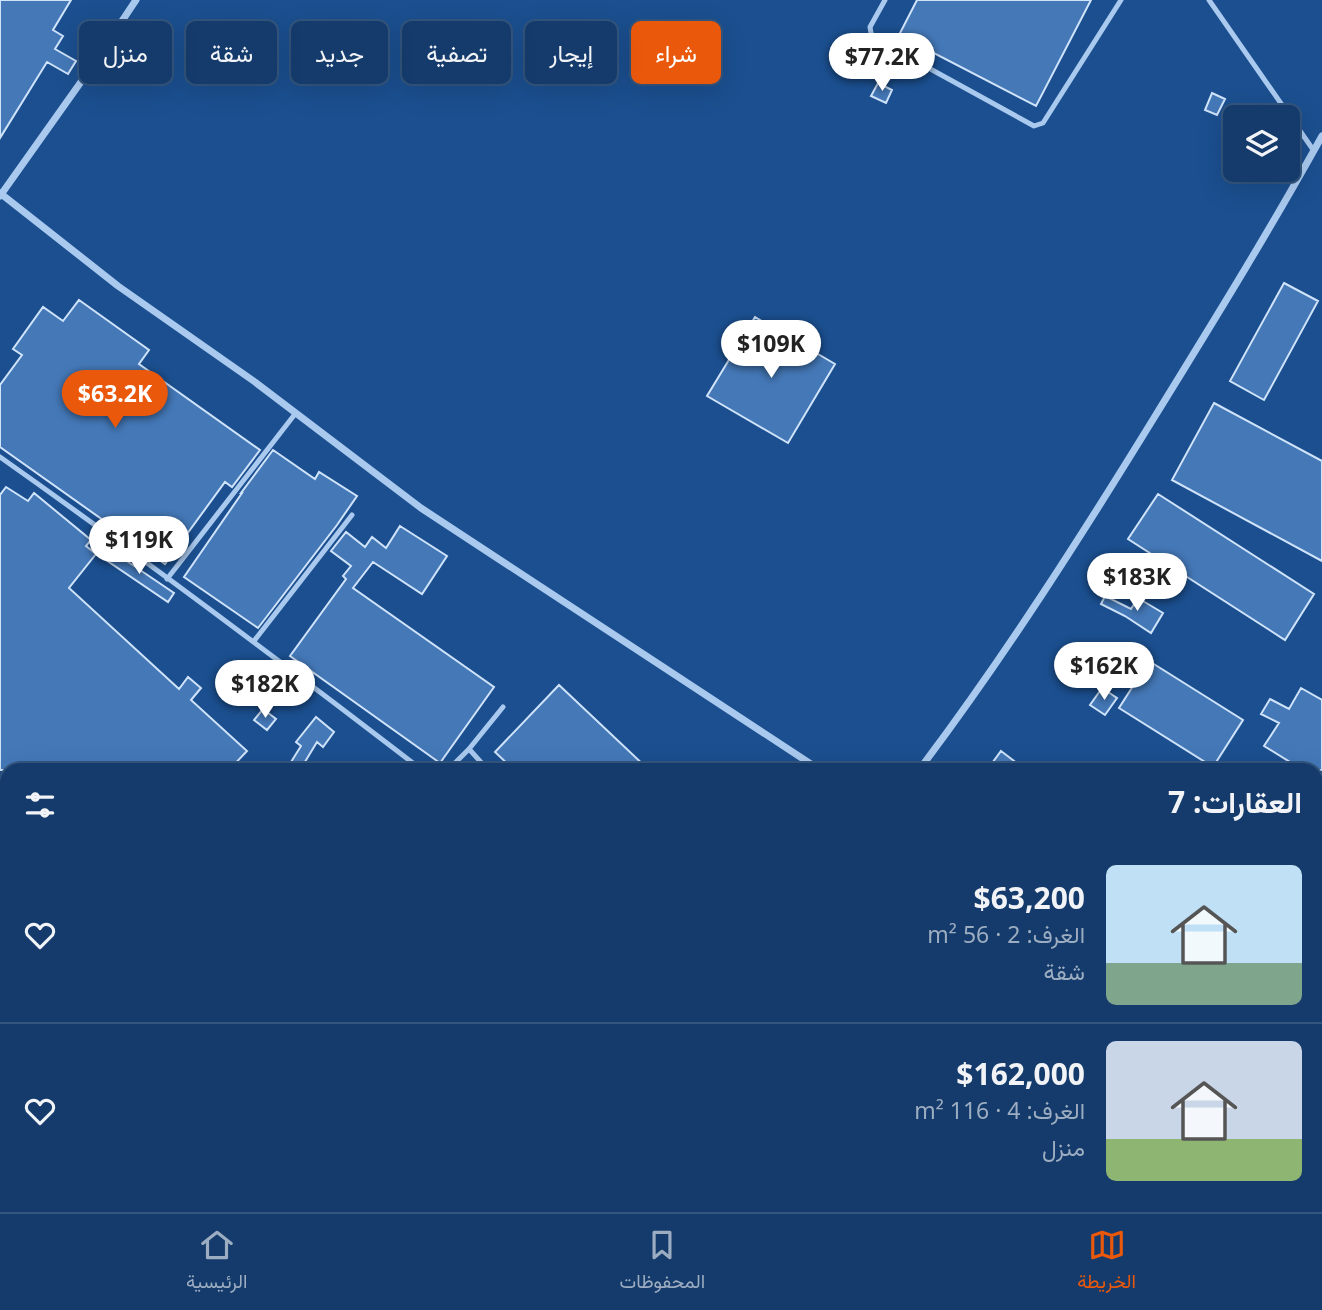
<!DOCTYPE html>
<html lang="ar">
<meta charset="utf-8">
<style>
:root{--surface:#143b6b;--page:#1d4271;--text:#f1f3f6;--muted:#9dadc1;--line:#33557e;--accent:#ea580c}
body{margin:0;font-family:"Noto Sans",Vazirmatn,sans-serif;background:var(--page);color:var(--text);direction:rtl;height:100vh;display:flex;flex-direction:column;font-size:26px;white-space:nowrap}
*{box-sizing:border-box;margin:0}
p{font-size:23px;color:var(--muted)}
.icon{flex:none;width:38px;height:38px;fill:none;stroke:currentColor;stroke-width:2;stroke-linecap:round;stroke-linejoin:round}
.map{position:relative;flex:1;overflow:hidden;direction:ltr}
.panel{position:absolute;left:0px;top:763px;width:1323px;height:450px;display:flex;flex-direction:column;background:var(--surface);border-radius:21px 21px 0 0;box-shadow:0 7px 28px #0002,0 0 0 2px var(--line);direction:rtl}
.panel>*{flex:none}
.hud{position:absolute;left:21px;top:21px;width:700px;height:63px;direction:rtl;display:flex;gap:14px}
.controls{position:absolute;left:1223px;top:105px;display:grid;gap:14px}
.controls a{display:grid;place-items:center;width:77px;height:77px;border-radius:10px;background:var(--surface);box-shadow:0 7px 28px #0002,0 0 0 2px var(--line);font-size:35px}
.price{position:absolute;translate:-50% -60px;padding:0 16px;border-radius:24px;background:#fff;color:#222;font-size:23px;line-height:46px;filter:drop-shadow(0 2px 4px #0008)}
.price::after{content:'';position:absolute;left:50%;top:42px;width:21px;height:16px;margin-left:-10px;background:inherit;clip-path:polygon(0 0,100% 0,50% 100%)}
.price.current{background:var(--accent);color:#fff}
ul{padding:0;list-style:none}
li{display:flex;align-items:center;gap:21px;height:175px;padding:0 21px}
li+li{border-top:2px solid var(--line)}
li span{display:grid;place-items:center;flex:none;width:196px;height:140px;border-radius:10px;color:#555}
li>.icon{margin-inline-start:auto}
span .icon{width:84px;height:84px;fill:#fffc;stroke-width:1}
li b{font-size:30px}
h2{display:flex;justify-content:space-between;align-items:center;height:84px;padding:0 21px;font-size:30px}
.pill{padding:0 24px;border-radius:10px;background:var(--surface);box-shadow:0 7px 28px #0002,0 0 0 2px var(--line);font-size:24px;line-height:63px}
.pill.current{background:var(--accent);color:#fff}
.tab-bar{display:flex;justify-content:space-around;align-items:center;height:98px;border-top:2px solid var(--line);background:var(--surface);font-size:19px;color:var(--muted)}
.tab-bar a{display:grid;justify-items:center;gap:4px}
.tab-bar .current{color:var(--accent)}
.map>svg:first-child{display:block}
.building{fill:#4478b7;stroke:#cfe3fa;stroke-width:2}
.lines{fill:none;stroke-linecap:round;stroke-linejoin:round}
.service{stroke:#a9c9ee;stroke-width:5}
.minor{stroke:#a9c9ee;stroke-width:7}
</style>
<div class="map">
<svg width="1322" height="1212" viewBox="0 0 1322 1212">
<rect width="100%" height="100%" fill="#1b4f8f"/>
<!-- building -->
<path class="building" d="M0,0H71L53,30L63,36L55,49L76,61L68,74L47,62L0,138Z
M917,0H1091L1036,106L899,35Z
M878,83L892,90L886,103L871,96Z
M1212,93L1225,99L1217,115L1205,110Z
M1284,283L1318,301L1264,400L1230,381Z
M79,300L149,350L139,364L260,450L232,487L225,482L165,564L0,447V385L22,355L13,349L43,307L63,321Z
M755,317L835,364L788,443L707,396Z
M1214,403L1322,461V561L1172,480Z
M273,450L315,479L319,472L357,496L337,525L258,628L184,577L242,493H241Z
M6,487L28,501L34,493L91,540L86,546L96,554L69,588L179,689L188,677L201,688L191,700L247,751L229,770H0V495Z
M1158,494L1314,594L1285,640L1128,539Z
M400,526L447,556L422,594L373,562L353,588L494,687L440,763L290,656L346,579L343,576L351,566L331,551L346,532L365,547L372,537L386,548Z
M109,549L174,593L168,602L103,558Z
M1105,596L1131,609L1138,598L1163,613L1151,633L1125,616L1101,604Z
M1149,661L1243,720L1213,767L1119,708Z
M559,685L649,770H514L495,752Z
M1102,688L1117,698L1105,715L1090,705Z
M1301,688L1322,700V770H1303L1264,746L1279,723L1261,714L1270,699L1289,709Z
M263,709L276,719L267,730L254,720Z
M316,717L334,732L323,747L317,742L300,770H286L301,746L296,742Z
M1001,751L1026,770H987Z"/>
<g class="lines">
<!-- service -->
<path class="service" d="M885,0L870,27L871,33L874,38L1034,126L1043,123L1121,0
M1209,0L1314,151
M0,457C143,558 283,663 422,770
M167,579L295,414
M254,641L352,515
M469,749L488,770
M448,770L469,749L503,707
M0,864L7,870
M0,1151L7,1159
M69,1206L74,1212
M328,1206L335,1212
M403,1206L411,1212
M20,1212L26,1206
M97,1212L103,1206"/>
<!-- minor -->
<path class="minor" d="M0,193L118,286L255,382L421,508L820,770
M0,196L88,72L136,0
M919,770C1005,656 1082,535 1157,413C1213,322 1270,230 1322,136
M1316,1031L1322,1023
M548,1212L554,1206
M1180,1212L1185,1206"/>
</g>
</svg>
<div class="controls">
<a><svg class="icon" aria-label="layers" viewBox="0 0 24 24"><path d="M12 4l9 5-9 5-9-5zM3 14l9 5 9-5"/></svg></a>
</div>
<b class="price" style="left:882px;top:93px">$77.2K</b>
<b class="price" style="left:771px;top:380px">$109K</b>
<b class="price current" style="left:115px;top:430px">$63.2K</b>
<b class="price" style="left:139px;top:576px">$119K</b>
<b class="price" style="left:1137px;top:613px">$183K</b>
<b class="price" style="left:1104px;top:702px">$162K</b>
<b class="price" style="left:265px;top:720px">$182K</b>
<div class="hud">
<a class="pill current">شراء</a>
<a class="pill">إيجار</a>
<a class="pill">تصفية</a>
<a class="pill">جديد</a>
<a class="pill">شقة</a>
<a class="pill">منزل</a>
</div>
<section class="panel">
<h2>العقارات: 7<svg class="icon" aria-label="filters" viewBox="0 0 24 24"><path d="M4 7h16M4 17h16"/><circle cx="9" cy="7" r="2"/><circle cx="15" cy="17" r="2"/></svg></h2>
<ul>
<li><span style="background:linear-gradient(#bfe0f5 70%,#7fa58c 0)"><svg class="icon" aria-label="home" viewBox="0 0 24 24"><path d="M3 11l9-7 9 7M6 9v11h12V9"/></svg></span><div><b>$63,200</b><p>الغرف: 2 · 56 m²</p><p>شقة</p></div><svg class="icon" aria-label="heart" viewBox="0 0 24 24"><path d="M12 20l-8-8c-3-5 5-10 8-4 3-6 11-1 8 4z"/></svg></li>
<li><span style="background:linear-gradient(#c9d6e8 70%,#8fb573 0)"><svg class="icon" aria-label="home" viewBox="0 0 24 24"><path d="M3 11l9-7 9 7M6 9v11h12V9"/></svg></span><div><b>$162,000</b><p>الغرف: 4 · 116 m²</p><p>منزل</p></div><svg class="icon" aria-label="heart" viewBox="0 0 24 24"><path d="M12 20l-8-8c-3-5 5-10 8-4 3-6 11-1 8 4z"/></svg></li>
</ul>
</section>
</div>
<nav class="tab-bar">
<a class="current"><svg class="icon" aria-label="map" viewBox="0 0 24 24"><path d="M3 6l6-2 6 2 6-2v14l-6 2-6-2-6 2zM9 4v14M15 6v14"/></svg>الخريطة</a>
<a><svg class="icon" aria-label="saved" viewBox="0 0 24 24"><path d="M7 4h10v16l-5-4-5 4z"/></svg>المحفوظات</a>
<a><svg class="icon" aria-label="home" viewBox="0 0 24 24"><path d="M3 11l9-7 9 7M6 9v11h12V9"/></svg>الرئيسية</a>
</nav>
